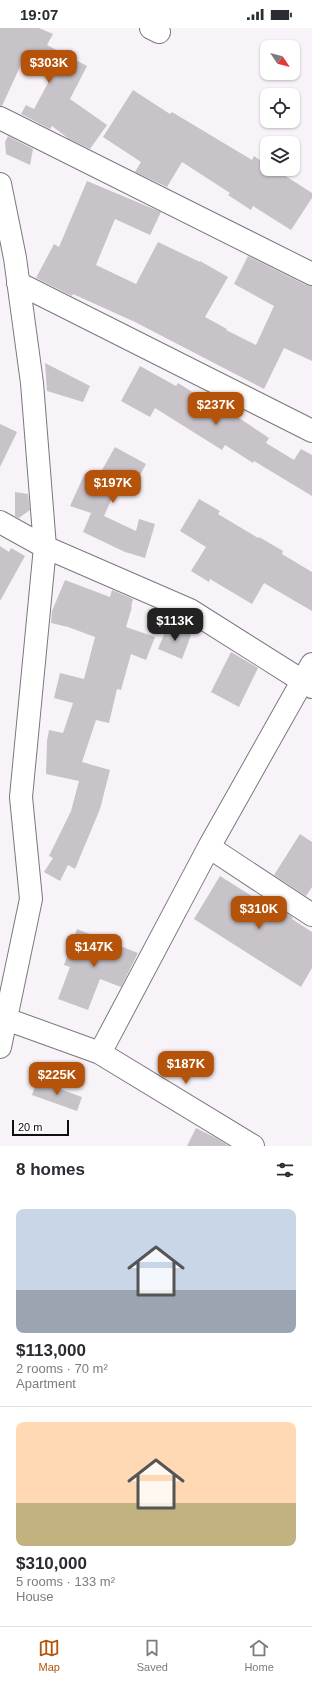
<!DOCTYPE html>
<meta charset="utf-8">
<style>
:root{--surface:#fff;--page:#f2f2f3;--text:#2b2b33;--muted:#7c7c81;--line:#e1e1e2;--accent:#b45309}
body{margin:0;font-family:Arial,sans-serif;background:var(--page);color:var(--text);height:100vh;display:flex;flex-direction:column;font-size:15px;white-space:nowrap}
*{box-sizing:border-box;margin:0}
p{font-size:13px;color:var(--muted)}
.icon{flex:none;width:22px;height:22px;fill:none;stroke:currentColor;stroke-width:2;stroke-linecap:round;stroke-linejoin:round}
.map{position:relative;height:1118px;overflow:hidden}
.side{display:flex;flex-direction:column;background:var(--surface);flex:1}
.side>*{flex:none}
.needle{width:26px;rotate:125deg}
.controls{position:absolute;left:260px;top:12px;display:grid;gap:8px}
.controls a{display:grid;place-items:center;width:40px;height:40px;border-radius:8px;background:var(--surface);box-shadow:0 1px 3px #0004;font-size:20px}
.scale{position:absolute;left:12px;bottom:10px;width:57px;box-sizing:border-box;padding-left:4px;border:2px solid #0f0e10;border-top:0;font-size:11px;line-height:14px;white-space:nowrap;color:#0f0e10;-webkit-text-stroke:3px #fff;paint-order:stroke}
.price{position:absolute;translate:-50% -34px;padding:0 9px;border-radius:8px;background:var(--accent);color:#fff;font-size:13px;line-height:26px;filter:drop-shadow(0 1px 2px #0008)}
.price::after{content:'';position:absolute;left:50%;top:24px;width:12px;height:9px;margin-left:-6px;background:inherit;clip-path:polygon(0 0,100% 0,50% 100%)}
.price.on{background:#222;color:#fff}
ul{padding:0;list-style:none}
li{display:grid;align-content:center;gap:8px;height:212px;padding:0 16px}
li+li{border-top:1px solid var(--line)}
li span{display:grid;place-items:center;height:124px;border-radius:8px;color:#555}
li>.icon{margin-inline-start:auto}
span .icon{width:72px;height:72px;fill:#fffc;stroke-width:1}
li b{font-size:17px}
h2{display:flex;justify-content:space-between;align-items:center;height:48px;padding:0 16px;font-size:17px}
.status{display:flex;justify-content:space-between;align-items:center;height:28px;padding:0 20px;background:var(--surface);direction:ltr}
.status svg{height:11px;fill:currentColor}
.menu{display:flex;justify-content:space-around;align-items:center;height:56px;border-top:1px solid var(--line);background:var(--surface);font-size:11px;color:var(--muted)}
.menu a{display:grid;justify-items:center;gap:2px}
.menu .on{color:var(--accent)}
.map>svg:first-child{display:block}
.building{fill:#c7c3c9}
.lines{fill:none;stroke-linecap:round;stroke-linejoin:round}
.minor-casing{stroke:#7b787d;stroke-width:24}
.minor{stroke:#fff;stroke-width:22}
</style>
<div class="status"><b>19:07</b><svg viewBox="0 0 49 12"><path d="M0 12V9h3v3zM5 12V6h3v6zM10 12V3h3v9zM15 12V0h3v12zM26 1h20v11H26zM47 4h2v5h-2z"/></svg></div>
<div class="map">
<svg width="312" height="1118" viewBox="0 0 312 1118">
<rect width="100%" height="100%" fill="#f7f3f9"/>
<!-- building -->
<path class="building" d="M0,0H39L53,6L47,17L87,38L70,71L107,97L90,121L69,111L52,98L50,101L21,86L26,77L34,81L54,44L24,30L2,78H0Z
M133,62L170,86L172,84L252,132L254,128L267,137V141H272L283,148L284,147L312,165V170L291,202L253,178L251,182L228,167L230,165L182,134L167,159L135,144L141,134L103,109Z
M8,108L33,121L30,137L6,126L5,114Z
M87,153L161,184L150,207L115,191L96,237L136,256L158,214L200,234V233L228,249L205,289L227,301L226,302L256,317L274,278L234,256L248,228L306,257L312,258V333L284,320L264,361L135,294L73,266L72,268L36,250L54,216L59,219Z
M45,335L90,358L83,374L47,363Z
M140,338L176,358L178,355L216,379L218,376L269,410L266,415L294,432L301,421L312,427V468L254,433L253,435L225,417L222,422L155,380L150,389L121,373Z
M0,396L17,404L0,439Z
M115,419L146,436L131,464L118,457L104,488L136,503L139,491L155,496L145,530L125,524L83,504L91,485L70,478L85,445L97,451Z
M15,464L28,466L30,482L19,490L15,488Z
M199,471L220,483L218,486L258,510L259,509L283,523L282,526L312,544V583L264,555L252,576L210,551L209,554L191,543L206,519L180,503Z
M0,518L9,524L11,520L25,528L0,573Z
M65,552L110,569L112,562L133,571L131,579H132L126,599L155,609L146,632L131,626L121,662L117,661L109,695L96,692L82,734L110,742L100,781L75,841L68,837L60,853L44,844L53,830L49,828L71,783L79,753L46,746L47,713L49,702L63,705L73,675L54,670L60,645L84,651L95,609L68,599L51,595L52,583Z
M168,597L191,607L182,631L158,621Z
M231,624L258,640L239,679L211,664Z
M300,806L312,814V859L306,868L274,847Z
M220,848L258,872L261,868L293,889L292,891L312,904V940L301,959L194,891Z
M77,901L138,925L121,959L100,951L88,982L58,971L70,939L64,937Z
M37,1053L82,1069L77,1083L32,1067Z
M196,1100L216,1110L229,1118H187Z"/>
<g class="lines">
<!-- minor casing -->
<g class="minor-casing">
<path id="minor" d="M151,0L159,4
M0,90L312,246
M0,156L15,230L32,355L45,519L21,769L31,871L0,1019
M18,255L312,403
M0,494L45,519L190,582L312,659
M209,819L312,887
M6,991L100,1025L253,1118
M100,1025L209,819L312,636"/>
</g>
<!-- minor -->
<use href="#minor" class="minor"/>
</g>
</svg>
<div class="controls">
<a><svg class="needle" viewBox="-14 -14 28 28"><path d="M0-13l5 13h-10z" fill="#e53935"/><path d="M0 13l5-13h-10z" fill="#7c7c81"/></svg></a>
<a><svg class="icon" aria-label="locate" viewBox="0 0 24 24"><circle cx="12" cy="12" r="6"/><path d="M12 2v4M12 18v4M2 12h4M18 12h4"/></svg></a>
<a><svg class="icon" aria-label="layers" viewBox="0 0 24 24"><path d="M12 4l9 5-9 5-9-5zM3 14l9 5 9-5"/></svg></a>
</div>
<div class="scale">20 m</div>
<b class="price" style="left:49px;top:56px">$303K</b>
<b class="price" style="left:216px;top:398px">$237K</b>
<b class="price" style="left:113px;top:476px">$197K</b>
<b class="price on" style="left:175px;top:614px">$113K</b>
<b class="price" style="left:259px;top:902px">$310K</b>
<b class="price" style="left:94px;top:940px">$147K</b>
<b class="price" style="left:186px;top:1057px">$187K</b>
<b class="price" style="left:57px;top:1068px">$225K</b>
</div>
<section class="side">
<h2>8 homes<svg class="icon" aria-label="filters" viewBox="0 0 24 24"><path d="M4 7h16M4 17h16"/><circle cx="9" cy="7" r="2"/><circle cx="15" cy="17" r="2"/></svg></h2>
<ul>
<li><span style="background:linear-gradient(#c9d6e8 65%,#9aa5b1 0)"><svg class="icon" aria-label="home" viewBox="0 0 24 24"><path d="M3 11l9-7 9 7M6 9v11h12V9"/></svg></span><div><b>$113,000</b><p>2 rooms · 70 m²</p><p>Apartment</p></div></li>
<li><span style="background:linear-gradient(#ffd9b3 65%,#c2b280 0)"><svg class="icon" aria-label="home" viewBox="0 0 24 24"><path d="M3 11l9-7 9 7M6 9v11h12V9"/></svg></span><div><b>$310,000</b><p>5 rooms · 133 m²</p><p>House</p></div></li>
</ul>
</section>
<nav class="menu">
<a class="on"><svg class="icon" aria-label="map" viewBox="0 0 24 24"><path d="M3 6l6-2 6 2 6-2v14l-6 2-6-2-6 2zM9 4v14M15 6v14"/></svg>Map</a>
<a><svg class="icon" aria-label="saved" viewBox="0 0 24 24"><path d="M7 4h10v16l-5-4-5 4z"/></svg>Saved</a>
<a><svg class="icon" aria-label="home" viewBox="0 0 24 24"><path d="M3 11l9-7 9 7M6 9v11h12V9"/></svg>Home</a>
</nav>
